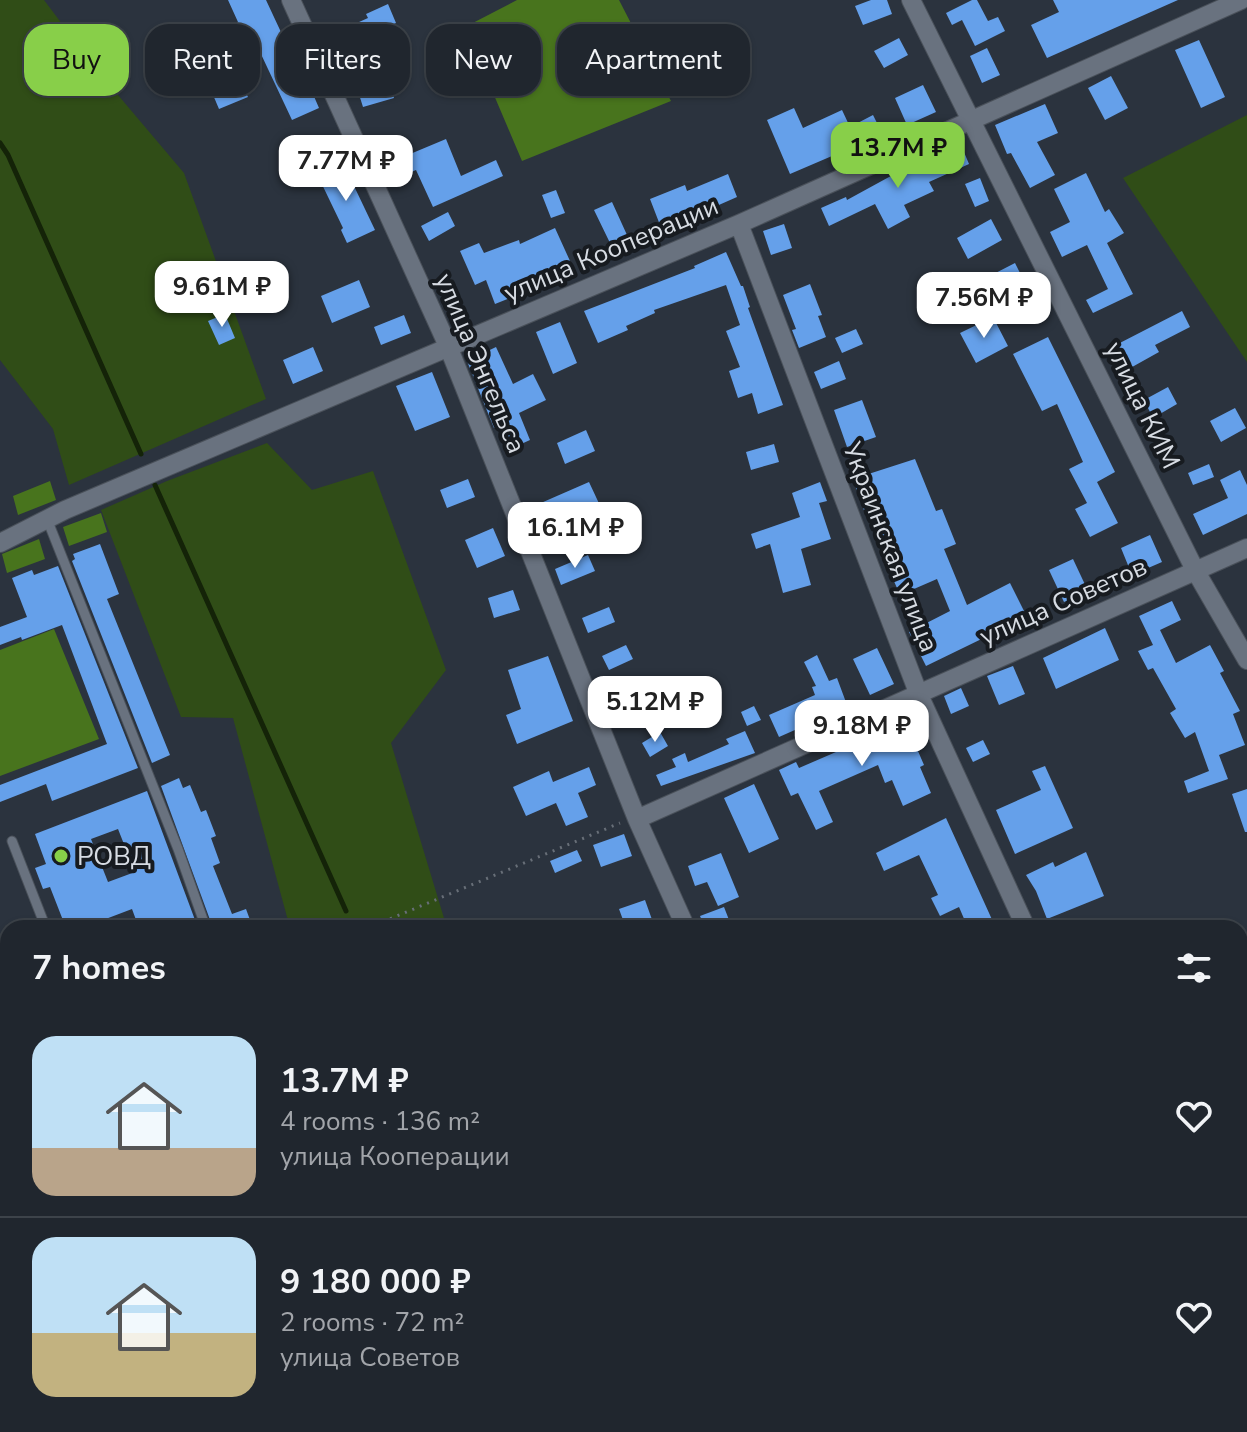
<!DOCTYPE html>
<meta charset="utf-8">
<style>
:root{--surface:#20262e;--page:#282e36;--text:#f1f3f6;--muted:#a2a5aa;--line:#3d434a;--accent:#88cf49}
body{margin:0;font-family:"Nunito Sans",sans-serif;background:var(--page);color:var(--text);height:100vh;display:flex;flex-direction:column;font-size:30px;white-space:nowrap}
*{box-sizing:border-box;margin:0}
p{font-size:26px;color:var(--muted)}
.icon{flex:none;width:44px;height:44px;fill:none;stroke:currentColor;stroke-width:2;stroke-linecap:round;stroke-linejoin:round}
.map{position:relative;flex:1;overflow:hidden}
.side{position:absolute;left:0px;top:920px;width:1248px;height:512px;display:flex;flex-direction:column;background:var(--surface);border-radius:24px 24px 0 0;box-shadow:0 2px 6px #0004,0 0 0 2px var(--line)}
.side>*{flex:none}
.guide{position:absolute;left:24px;top:24px;width:800px;height:72px;display:flex;gap:16px}
.price{position:absolute;translate:-50% -68px;padding:0 18px;border-radius:16px;background:#fff;color:#222;font-size:26px;line-height:52px;filter:drop-shadow(0 2px 4px #0008)}
.price::after{content:'';position:absolute;left:50%;top:48px;width:24px;height:18px;margin-left:-12px;background:inherit;clip-path:polygon(0 0,100% 0,50% 100%)}
.price.selected{background:var(--accent);color:#111}
ul{padding:0;list-style:none}
li{display:flex;align-items:center;gap:24px;height:200px;padding:0 32px}
li+li{border-top:2px solid var(--line)}
li span{display:grid;place-items:center;flex:none;width:224px;height:160px;border-radius:24px;color:#555}
li>.icon{margin-inline-start:auto}
span .icon{width:96px;height:96px;fill:#fffc;stroke-width:1}
li b{font-size:34px}
h2{display:flex;justify-content:space-between;align-items:center;height:96px;padding:0 32px;font-size:34px}
.tag{padding:0 28px;border-radius:24px;background:var(--surface);box-shadow:0 2px 6px #0004,0 0 0 2px var(--line);font-size:28px;line-height:72px}
.tag.selected{background:var(--accent);color:#111}
.map>svg:first-child{display:block}
.green{fill:#304d17}
.forest{fill:#48741d}
.lines{fill:none;stroke-linecap:round;stroke-linejoin:round}
.stream{stroke:#142308;stroke-width:5}
.building{fill:#65a0ea;fill-rule:evenodd}
.lane-casing{stroke:#4a515a;stroke-width:11}
.street-casing{stroke:#4a515a;stroke-width:20}
.secondary-casing{stroke:#4a515a;stroke-width:26}
.path{stroke:#686f78;stroke-width:3;stroke-dasharray:2 6;stroke-linecap:butt}
.lane{stroke:#69727f;stroke-width:9}
.street{stroke:#69727f;stroke-width:18}
.secondary{stroke:#5f7a9b;stroke-width:24}
.poi-dot{fill:#88cf49;stroke:#171b20;stroke-width:3}
.labels{text-anchor:middle;stroke-width:8;stroke-linejoin:round;paint-order:stroke}
.street-label{font-size:26px;fill:#d7dce3;stroke:#171b20}
.poi-label{font-size:26px;fill:#d7dce3;stroke:#171b20;text-anchor:start}
</style>
<div class="map">
<svg width="1247" height="1432" viewBox="0 0 1247 1432">
<rect width="100%" height="100%" fill="#2b333e"/>
<!-- green -->
<path class="green" d="M0,0H44L96,69L184,173L266,399L69,485L53,429L0,360Z
M1247,115V362L1123,178Z
M267,443L312,490L373,471L446,670L391,743L447,928H290L233,718L181,717L101,510L167,481Z
M268,1424H329L328,1432H268Z"/>
<!-- forest -->
<path class="forest" d="M517,0H619L671,101L522,161L465,27Z
M50,481L56,500L18,515L13,496Z
M101,513L107,532L69,546L63,527Z
M39,539L45,559L7,573L2,554Z
M54,629L99,739L0,776V650Z
M753,1424H783L788,1432H733Z"/>
<g class="lines">
<!-- stream -->
<path class="stream" d="M0,143L8,155L141,454
M155,485L346,911
M290,1432V1424"/>
</g>
<!-- building -->
<path class="building" d="M228,0H266L287,45L291,43L319,108L292,120L253,37L225,51L248,97L219,109L202,69L199,71L189,47L233,28L232,25L238,22Z
M871,0H887L892,14L863,25L855,6Z
M972,0H977L988,21L998,17L1005,31L975,46L962,20L952,25L946,13Z
M1053,0H1178L1047,58L1031,25L1059,12Z
M388,4L396,23L358,40L361,45L339,55L330,35L368,18L366,14Z
M899,38L908,55L884,68L874,51Z
M1199,40L1225,97L1201,108L1175,50Z
M987,48L1000,75L982,83L970,56Z
M1111,76L1128,108L1105,120L1088,88Z
M388,79L394,98L363,107L357,88Z
M923,85L936,112L907,125L895,98Z
M1045,104L1058,133L1037,142L1055,175L1030,188L1011,153L1007,154L995,125Z
M794,108L803,128L842,110L850,127L873,115L884,137L841,159L839,153L790,174L767,120Z
M446,139L461,176L496,160L503,176L433,207L416,170L397,178L391,162Z
M961,145L969,164L929,182L934,191L904,205L910,217L888,229L875,204L829,226L821,208L846,197L847,200L889,177Z
M343,163L375,230L347,243L341,230L343,228L317,174Z
M1086,173L1105,212L1109,209L1124,233L1107,243L1133,294L1093,313L1086,300L1108,289L1087,245L1062,257L1050,232L1070,222L1054,189Z
M728,174L737,197L712,208L711,205L660,225L650,199L685,185L687,191Z
M980,178L989,201L975,207L965,184Z
M556,190L565,213L551,218L542,195Z
M612,202L627,235L610,243L594,210Z
M448,212L455,226L429,241L421,226Z
M991,219L1002,240L968,259L957,238Z
M784,224L792,248L771,255L763,231Z
M555,228L570,261L526,281L530,290L495,304L486,280L475,285L460,251L479,243L484,253L519,240L520,244Z
M726,252L741,286H743L750,307L748,308L783,405L758,414L752,393L738,398L729,371L740,367L726,331L740,325L726,285L654,310L655,313L626,326L628,330L598,343L584,311L695,268L694,266Z
M1015,263L1030,293L998,310L982,280Z
M359,280L370,307L332,323L321,296Z
M810,284L822,315L818,316L826,337L799,348L792,330L796,329L783,295Z
M1182,311L1190,327L1155,345L1159,352L1125,371L1112,347Z
M225,314L235,338L219,345L208,321Z
M404,315L411,333L381,345L374,327Z
M993,317L1008,346L976,363L960,333Z
M560,322L577,363L553,374L536,332Z
M856,329L863,344L842,353L835,338Z
M1048,337L1115,472L1097,482L1118,523L1090,537L1075,509L1087,503L1069,469L1083,462L1057,404L1042,411L1013,354Z
M313,347L323,371L293,384L283,360Z
M496,347L513,384L533,374L546,400L519,413L530,440L508,450L498,426L494,428L467,361Z
M839,361L846,379L821,389L814,372Z
M432,372L450,417L415,431L396,386Z
M1168,387L1177,404L1153,418L1144,400Z
M862,400L876,437L847,447L834,410Z
M1235,408L1246,428L1221,442L1210,421Z
M586,430L595,451L565,464L557,443Z
M774,444L779,462L751,470L746,452Z
M915,459L936,511L942,509L956,544L944,549L967,605L1010,583L1027,617L926,666L909,632L950,611L937,579L900,595L890,572L894,571L873,513L866,516L853,479Z
M1209,464L1214,477L1193,485L1188,473Z
M1240,470L1247,485V514L1203,535L1193,514L1228,498L1220,480Z
M468,479L475,497L447,508L440,490Z
M589,482L603,512L548,536L534,506Z
M820,482L827,501L819,503L831,539L801,549L811,585L783,593L770,544L756,549L751,534L800,517L792,493Z
M493,528L505,556L477,568L465,540Z
M1150,535L1162,562L1132,575L1121,548Z
M100,544L119,594L107,599L170,755L152,763L72,561L75,559L73,554Z
M588,555L595,571L561,585L555,569Z
M1073,559L1088,591L1064,602L1049,570Z
M58,566L138,768L52,801L46,784L0,802V785L107,744L62,625L22,640L21,637L0,645V627L27,617L12,578L32,570L34,575Z
M513,590L520,610L494,618L488,598Z
M1172,601L1181,620L1160,630L1176,663L1210,645L1224,671L1220,673L1240,711L1233,714L1245,745L1219,755L1228,779L1188,793L1184,781L1209,771L1195,732L1185,738L1170,713L1176,709L1153,668L1148,670L1138,651L1153,645L1139,616Z
M609,607L615,622L588,633L582,618Z
M1105,628L1119,660L1056,689L1043,658Z
M626,645L633,659L609,670L602,656Z
M877,648L894,684L870,695L853,659Z
M817,655L829,681L837,678L847,705L802,722L804,726L779,737L769,715L815,695L812,687L816,686L804,662Z
M548,656L573,721L517,744L506,715L521,709L508,670Z
M1013,666L1025,694L999,705L987,676Z
M961,688L969,706L951,714L944,696Z
M754,706L761,720L747,726L741,712Z
M902,714L924,765L920,767L931,793L903,806L892,780L885,783L878,765L819,791L833,822L816,830L798,793L791,796L779,770L796,762L799,768L866,739L863,732Z
M745,731L755,753L661,786L656,775L676,767L672,759L685,753L688,762L729,744L726,739Z
M660,732L668,746L650,757L642,743Z
M983,740L990,754L973,762L966,748Z
M1045,766L1073,828L1015,854L996,810L1041,790L1032,771Z
M589,767L596,785L578,793L588,817L566,826L556,803L526,816L513,787L549,771L553,782Z
M179,778L183,788L190,785L201,812L206,810L216,836L211,838L220,863L213,866L232,914L246,909L253,928H213L161,786Z
M754,784L779,839L749,853L724,798Z
M1247,789V832H1245L1232,794Z
M147,791L198,928H139L132,909L82,928H66L50,887L43,889L35,868L46,864L35,834ZM118,829L135,872L108,882L91,839Z
M946,818L994,924L986,928H968L959,907L940,916L931,898L938,895L919,855L884,871L876,853Z
M624,834L632,856L601,867L593,845Z
M577,850L582,861L555,873L550,861Z
M1086,852L1104,896L1047,919L1036,891L1026,875L1053,862L1055,867Z
M721,853L739,897L718,906L707,882L695,886L688,866Z
M645,900L655,928H626L619,909Z
M724,907L731,925L723,928H705L700,916Z"/>
<g class="lines">
<!-- lane casing -->
<g class="lane-casing">
<path id="lane" d="M47,519L178,849L206,928
M12,841L44,923L33,928
M0,946L8,942"/>
</g>
<!-- street casing -->
<g class="street-casing">
<path id="street" d="M291,0L448,346L637,819L686,928
M911,0L1195,570L1247,660
M739,224L919,695L1026,928
M0,543L65,510L739,224L1241,0
M637,819L1247,548
M0,1059L8,1085
M1240,1386L1247,1401
M114,1424L116,1432
M909,1424L913,1432"/>
</g>
<!-- secondary casing -->
<g class="secondary-casing">
<path id="secondary" d="M1240,1184L1247,1181
M703,1432L721,1424"/>
</g>
<!-- path -->
<path class="path" d="M368,928L620,823"/>
<!-- lane -->
<use href="#lane" class="lane"/>
<!-- street -->
<use href="#street" class="street"/>
<!-- secondary -->
<use href="#secondary" class="secondary"/>
</g>
<!-- markers -->
<circle class="poi-dot" cx="61" cy="856" r="8"/>
<g class="labels">
<!-- street labels -->
<g class="street-label">
<text transform="translate(611 249) rotate(-23)" y="9">улица Кооперации</text>
<text transform="translate(481 363) rotate(67)" y="9">улица Энгельса</text>
<text transform="translate(1143 405) rotate(64)" y="9">улица КИМ</text>
<text transform="translate(891 547) rotate(69)" y="9">Украинская улица</text>
<text transform="translate(1063 601) rotate(-24)" y="9">улица Советов</text>
</g>
<!-- poi labels -->
<g class="poi-label">
<text x="77" y="865">РОВД</text>
</g>
</g>
</svg>
<b class="price selected" style="left:898px;top:190px">13.7M ₽</b>
<b class="price" style="left:346px;top:203px">7.77M ₽</b>
<b class="price" style="left:222px;top:329px">9.61M ₽</b>
<b class="price" style="left:984px;top:340px">7.56M ₽</b>
<b class="price" style="left:575px;top:570px">16.1M ₽</b>
<b class="price" style="left:655px;top:744px">5.12M ₽</b>
<b class="price" style="left:862px;top:768px">9.18M ₽</b>
<div class="guide">
<a class="tag selected">Buy</a>
<a class="tag">Rent</a>
<a class="tag">Filters</a>
<a class="tag">New</a>
<a class="tag">Apartment</a>
</div>
<section class="side">
<h2>7 homes<svg class="icon" aria-label="filters" viewBox="0 0 24 24"><path d="M4 7h16M4 17h16"/><circle cx="9" cy="7" r="2"/><circle cx="15" cy="17" r="2"/></svg></h2>
<ul>
<li><span style="background:linear-gradient(#bfe0f5 70%,#b9a48a 0)"><svg class="icon" aria-label="home" viewBox="0 0 24 24"><path d="M3 11l9-7 9 7M6 9v11h12V9"/></svg></span><div><b>13.7M ₽</b><p>4 rooms · 136 m²</p><p>улица Кооперации</p></div><svg class="icon" aria-label="heart" viewBox="0 0 24 24"><path d="M12 20l-8-8c-3-5 5-10 8-4 3-6 11-1 8 4z"/></svg></li>
<li><span style="background:linear-gradient(#bfe0f5 60%,#c2b280 0)"><svg class="icon" aria-label="home" viewBox="0 0 24 24"><path d="M3 11l9-7 9 7M6 9v11h12V9"/></svg></span><div><b>9 180 000 ₽</b><p>2 rooms · 72 m²</p><p>улица Советов</p></div><svg class="icon" aria-label="heart" viewBox="0 0 24 24"><path d="M12 20l-8-8c-3-5 5-10 8-4 3-6 11-1 8 4z"/></svg></li>
</ul>
</section>
</div>
